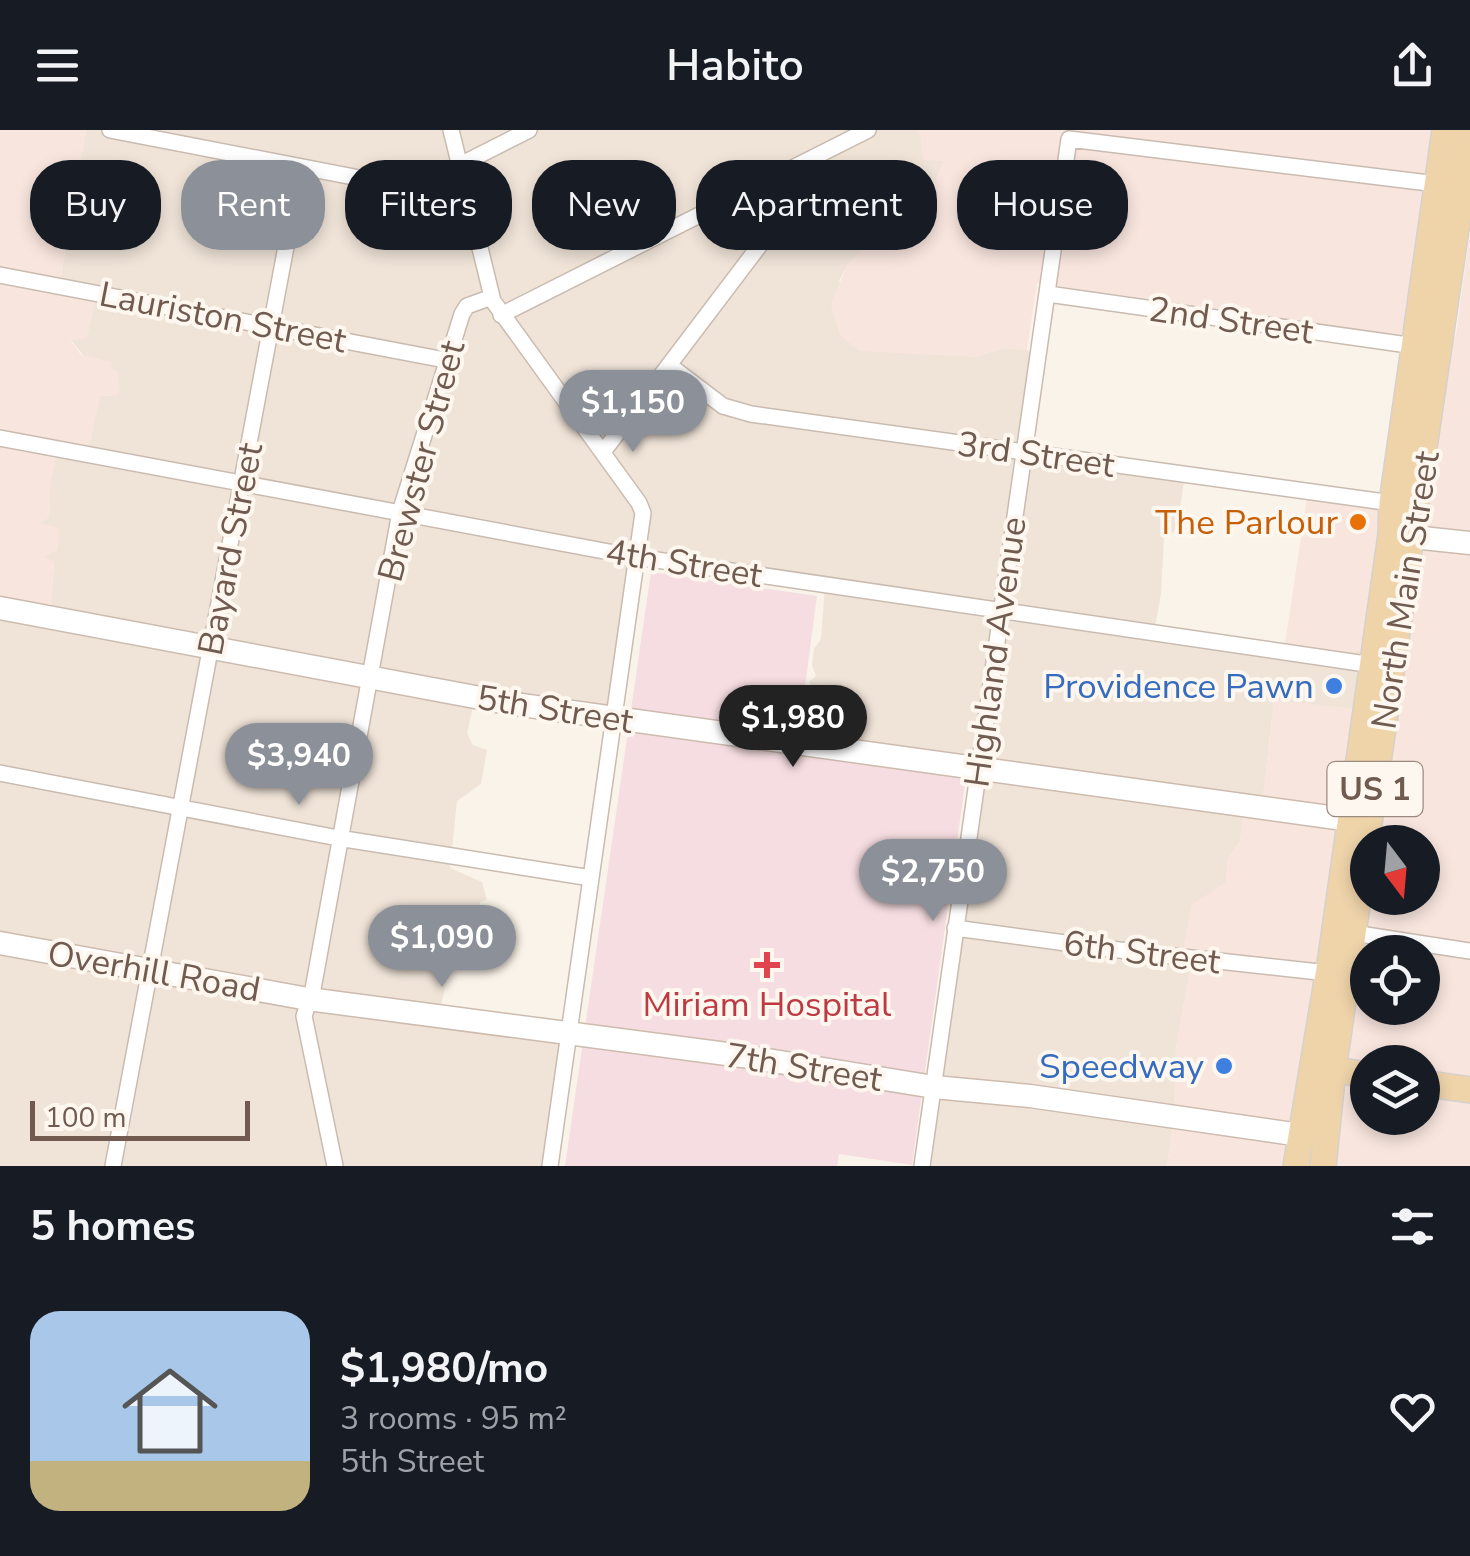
<!DOCTYPE html>
<meta charset="utf-8">
<style>
:root{--surface:#171b24;--page:#242831;--text:#f1f3f6;--muted:#9ea1a6;--accent:#8c9099}
body{margin:0;font-family:"Nunito Sans",sans-serif;background:var(--page);color:var(--text);height:100vh;display:flex;flex-direction:column;font-size:38px;white-space:nowrap}
*{box-sizing:border-box;margin:0}
p{font-size:32px;color:var(--muted)}
.icon{flex:none;width:55px;height:55px;fill:none;stroke:currentColor;stroke-width:2;stroke-linecap:round;stroke-linejoin:round}
.map{position:relative;height:1036px;overflow:hidden}
.drawer{display:flex;flex-direction:column;background:var(--surface);flex:1}
.drawer>*{flex:none}
.guide{position:absolute;left:30px;top:30px;width:1410px;height:90px;display:flex;gap:20px}
.needle{width:65px;rotate:164deg}
.tools{position:absolute;left:1350px;top:695px;display:grid;gap:20px}
.tools a{display:grid;place-items:center;width:90px;height:90px;border-radius:50%;background:var(--surface);box-shadow:0 5px 15px #0003;font-size:50px}
.scale{position:absolute;left:30px;bottom:25px;width:220px;box-sizing:border-box;padding-left:10px;border:5px solid #715b50;border-top:0;font-size:28px;line-height:35px;white-space:nowrap;color:#715b50;-webkit-text-stroke:8px #fdf7ef;paint-order:stroke}
.price{position:absolute;translate:-50% -85px;padding:0 22px;border-radius:35px;background:var(--accent);color:#fff;font-size:32px;line-height:65px;filter:drop-shadow(0 2px 5px #0008)}
.price::after{content:'';position:absolute;left:50%;top:60px;width:30px;height:22px;margin-left:-15px;background:inherit;clip-path:polygon(0 0,100% 0,50% 100%)}
.price.selected{background:#222;color:#fff}
ul{padding:0;list-style:none}
li{display:flex;align-items:center;gap:30px;height:250px;padding:0 30px}
li span{display:grid;place-items:center;flex:none;width:280px;height:200px;border-radius:30px;color:#555}
li>.icon{margin-inline-start:auto}
span .icon{width:120px;height:120px;fill:#fffc;stroke-width:1}
li b{font-size:42px}
h2{display:flex;justify-content:space-between;align-items:center;height:120px;padding:0 30px;font-size:42px}
.tag{padding:0 35px;border-radius:40px;background:var(--surface);box-shadow:0 5px 15px #0003;font-size:35px;line-height:90px}
.tag.selected{background:var(--accent);color:#fff}
header{display:flex;justify-content:space-between;align-items:center;height:130px;padding:0 30px;background:var(--surface);font-size:45px;font-weight:600}
.map>svg:first-child{display:block}
.residential{fill:#f0e4d8}
.commercial{fill:#f8e5de;fill-rule:evenodd}
.medical{fill:#f6dde1}
.lines{fill:none;stroke-linecap:round;stroke-linejoin:round}
.street-casing{stroke:#cabbb0;stroke-width:18}
.secondary-casing{stroke:#ccbbae;stroke-width:25}
.primary-casing{stroke:#d7d1ce;stroke-width:28}
.street{stroke:#fff;stroke-width:15}
.secondary{stroke:#fff;stroke-width:22}
.primary{stroke:#efd4aa;stroke-width:25}
.food-dot{fill:#e8710a;stroke:#fdf7ef;stroke-width:4}
.shop-dot{fill:#3f7fe0;stroke:#fdf7ef;stroke-width:4}
.health-dot{fill:#e0444e;stroke:#fdf7ef;stroke-width:4}
.labels{text-anchor:middle;stroke-width:8;stroke-linejoin:round;paint-order:stroke}
.shield{fill:#fdf7ef;stroke:#9b8a80;stroke-width:2.5}
.shield-label{font-size:32px;font-weight:bold;fill:#715b50}
.street-label{font-size:35px;fill:#715b50;stroke:#fdf7ef}
.food-label{font-size:35px;fill:#c56008;stroke:#fdf7ef;text-anchor:end}
.shop-label{font-size:35px;fill:#366cbe;stroke:#fdf7ef;text-anchor:end}
.health-label{font-size:35px;fill:#be3a42;stroke:#fdf7ef}
</style>
<header><svg class="icon" aria-label="menu" viewBox="0 0 24 24"><path d="M4 6h16M4 12h16M4 18h16"/></svg>Habito<svg class="icon" aria-label="share" viewBox="0 0 24 24"><path d="M12 15V3M7 8l5-5 5 5M5 13v7h14v-7"/></svg></header>
<div class="map">
<svg width="1470" height="1036" viewBox="0 0 1470 1036">
<rect width="100%" height="100%" fill="#faf3e9"/>
<!-- residential -->
<path class="residential" d="M86,0H918L945,30L932,59L848,134L839,151L973,227L1005,218L1027,220L1034,225L1023,316L1185,344L1177,400L1164,406L1161,464L1155,497L1314,524L1362,520L1367,528L1366,580L1274,571L1262,676H1245L1240,711L1228,728L1226,753L1192,830L1176,918L1174,989L1167,1036H919L974,642L805,611L813,560L809,552L816,546L812,535L814,519L821,509L825,456L639,423L613,579L476,564L467,603L473,615L487,620L481,654L457,671L450,738L482,752L487,770L480,772V798L467,803L460,811L459,827L449,838L440,881L566,901L546,1036H0V475L50,483L54,433L44,427L40,393L49,387L50,354L58,317L100,266L116,265L70,209L60,152Z"/>
<!-- commercial -->
<path class="commercial" d="M0,0H86L60,151L97,164L87,208L70,210L81,225L112,232L111,238L118,242L120,261L117,265L100,266L88,321L58,318L50,354L49,387L41,393L58,398L59,408L57,420L44,427L54,432L50,484L0,475Z
M919,0H1435L1406,206L1037,153L1027,220L1005,218L974,227L859,221L840,205L831,175L848,133L932,59L944,31L924,30Z
M1470,103V1036H1167L1174,989L1176,918L1192,830L1182,824L1192,775L1226,752L1228,728L1240,711L1244,676H1262L1274,570L1365,580L1362,520L1332,529L1284,520L1308,361L1387,374L1456,205ZM1368,712H1422V768H1368ZM1368,822H1422V878H1368ZM1368,932H1422V988H1368Z"/>
<!-- medical -->
<path class="medical" d="M651,442L817,466L796,623L966,647L912,1035L839,1024L837,1036H565Z"/>
<g class="lines">
<!-- street casing -->
<g class="street-casing">
<path id="street" d="M110,0L468,69
M451,0L493,171L639,373L643,383L550,1036
M460,35L529,0
M0,145L445,230
M1048,164L1415,216
M501,185L868,0
M669,235L723,276L751,284L1399,374
M0,308L636,427L1373,535
M603,322L791,74L797,63L802,34
M0,643L338,708L591,748
M955,798L1110,819L1328,843
M1353,803L1470,821
M113,1036L301,37
M335,1036L304,886L313,859L400,382L462,184L467,176L492,167
M922,1036L1069,9L1437,54"/>
</g>
<!-- secondary casing -->
<g class="secondary-casing">
<path id="secondary" d="M1394,405L1470,413
M0,478L507,573L1351,690
M0,813L308,869L742,926L934,957L1030,966L1300,1005"/>
</g>
<!-- primary casing -->
<g class="primary-casing">
<path id="primary" d="M1316,937L1368,945
M1422,953L1470,960
M1296,1036L1331,827L1391,405L1392,373L1445,0
M1323,1036L1333,940L1470,3"/>
</g>
<!-- street -->
<use href="#street" class="street"/>
<!-- secondary -->
<use href="#secondary" class="secondary"/>
<!-- primary -->
<use href="#primary" class="primary"/>
</g>
<!-- markers -->
<circle class="food-dot" cx="1358" cy="392" r="10"/>
<g class="shop-dot">
<circle cx="1334" cy="556" r="10"/>
<circle cx="1224" cy="936" r="10"/>
</g>
<path class="health-dot" d="M762 820h10v10h10v10h-10v10h-10v-10h-10v-10h10z"/>
<g class="labels">
<!-- shield labels -->
<rect class="shield" x="1327.5" y="632" width="95" height="54" rx="8"/>
<g class="shield-label">
<text x="1375" y="670">US 1</text>
</g>
<!-- street labels -->
<g class="street-label">
<text transform="translate(223 187) rotate(11)" y="12">Lauriston Street</text>
<text transform="translate(1231 190) rotate(8)" y="12">2nd Street</text>
<text transform="translate(1036 324) rotate(8)" y="12">3rd Street</text>
<text transform="translate(421 331) rotate(-75)" y="12">Brewster Street</text>
<text transform="translate(230 419) rotate(-79)" y="12">Bayard Street</text>
<text transform="translate(684 433) rotate(9)" y="12">4th Street</text>
<text transform="translate(1405 460) rotate(-81)" y="12">North Main Street</text>
<text transform="translate(995 522) rotate(-82)" y="12">Highland Avenue</text>
<text transform="translate(555 579) rotate(9)" y="12">5th Street</text>
<text transform="translate(1142 822) rotate(7)" y="12">6th Street</text>
<text transform="translate(154 841) rotate(10)" y="12">Overhill Road</text>
<text transform="translate(804 937) rotate(9)" y="12">7th Street</text>
</g>
<!-- food labels -->
<g class="food-label">
<text x="1338" y="404">The Parlour</text>
</g>
<!-- shop labels -->
<g class="shop-label">
<text x="1314" y="568">Providence Pawn</text>
<text x="1204" y="948">Speedway</text>
</g>
<!-- health labels -->
<g class="health-label">
<text x="767" y="886">Miriam Hospital</text>
</g>
</g>
</svg>
<div class="tools">
<a><svg class="needle" viewBox="-14 -14 28 28"><path d="M0-13l5 13h-10z" fill="#e53935"/><path d="M0 13l5-13h-10z" fill="#9ea1a6"/></svg></a>
<a><svg class="icon" aria-label="locate" viewBox="0 0 24 24"><circle cx="12" cy="12" r="6"/><path d="M12 2v4M12 18v4M2 12h4M18 12h4"/></svg></a>
<a><svg class="icon" aria-label="layers" viewBox="0 0 24 24"><path d="M12 4l9 5-9 5-9-5zM3 14l9 5 9-5"/></svg></a>
</div>
<div class="scale">100 m</div>
<b class="price" style="left:633px;top:325px">$1,150</b>
<b class="price selected" style="left:793px;top:640px">$1,980</b>
<b class="price" style="left:299px;top:678px">$3,940</b>
<b class="price" style="left:933px;top:794px">$2,750</b>
<b class="price" style="left:442px;top:860px">$1,090</b>
<div class="guide">
<a class="tag">Buy</a>
<a class="tag selected">Rent</a>
<a class="tag">Filters</a>
<a class="tag">New</a>
<a class="tag">Apartment</a>
<a class="tag">House</a>
</div>
</div>
<section class="drawer">
<h2>5 homes<svg class="icon" aria-label="filters" viewBox="0 0 24 24"><path d="M4 7h16M4 17h16"/><circle cx="9" cy="7" r="2"/><circle cx="15" cy="17" r="2"/></svg></h2>
<ul>
<li><span style="background:linear-gradient(#a9c7e8 75%,#c2b280 0)"><svg class="icon" aria-label="home" viewBox="0 0 24 24"><path d="M3 11l9-7 9 7M6 9v11h12V9"/></svg></span><div><b>$1,980/mo</b><p>3 rooms · 95 m²</p><p>5th Street</p></div><svg class="icon" aria-label="heart" viewBox="0 0 24 24"><path d="M12 20l-8-8c-3-5 5-10 8-4 3-6 11-1 8 4z"/></svg></li>
</ul>
</section>
